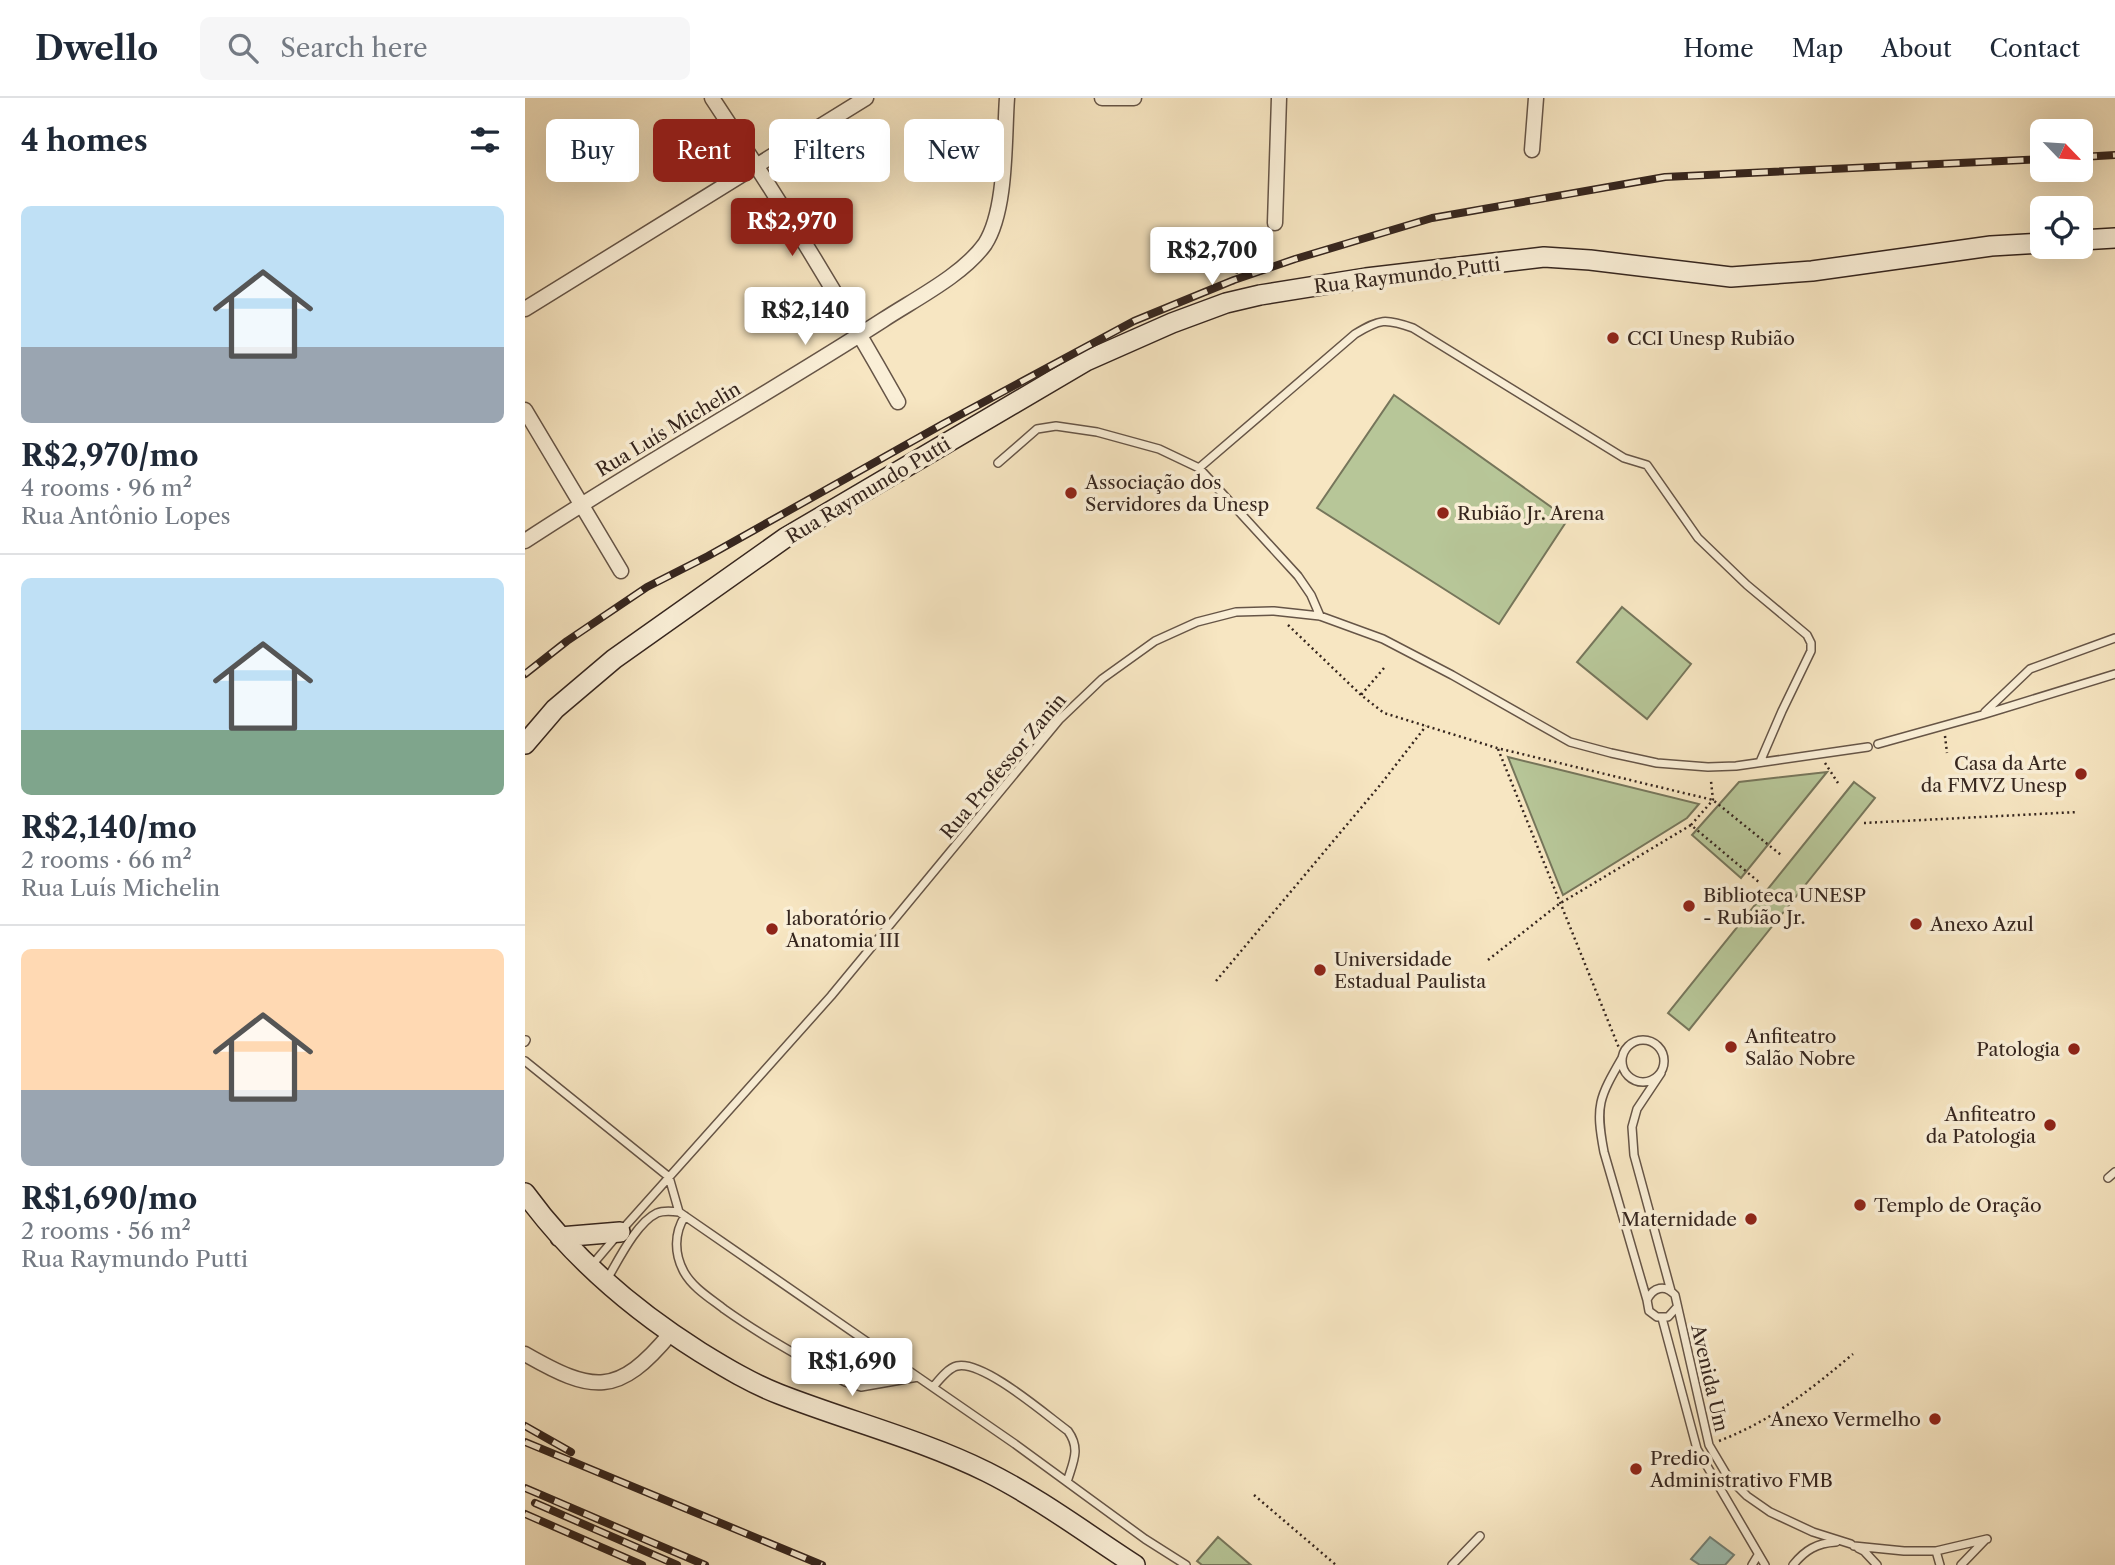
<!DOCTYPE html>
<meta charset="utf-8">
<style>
:root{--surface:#fff;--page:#f6f6f7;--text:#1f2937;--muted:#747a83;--line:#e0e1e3;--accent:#8f2418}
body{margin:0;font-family:"Libre Caslon Text",serif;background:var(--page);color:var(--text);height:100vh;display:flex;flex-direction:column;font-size:26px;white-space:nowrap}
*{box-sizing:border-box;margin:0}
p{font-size:23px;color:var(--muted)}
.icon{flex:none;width:38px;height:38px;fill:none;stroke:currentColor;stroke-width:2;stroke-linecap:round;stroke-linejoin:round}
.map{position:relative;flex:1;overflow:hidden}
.side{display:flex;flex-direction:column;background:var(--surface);width:525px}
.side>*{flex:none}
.banner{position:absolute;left:21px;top:21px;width:665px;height:63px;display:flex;gap:14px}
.needle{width:46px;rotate:115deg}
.fabs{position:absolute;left:1505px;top:21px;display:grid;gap:14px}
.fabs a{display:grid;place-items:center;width:63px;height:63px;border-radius:10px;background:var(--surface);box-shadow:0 7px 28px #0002;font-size:35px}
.price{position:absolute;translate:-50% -60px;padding:0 16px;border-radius:7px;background:#fff;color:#222;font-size:23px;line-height:46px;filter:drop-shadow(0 2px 4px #0008)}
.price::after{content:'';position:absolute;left:50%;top:42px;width:21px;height:16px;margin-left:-10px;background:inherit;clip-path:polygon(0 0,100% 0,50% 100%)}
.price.selected{background:var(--accent);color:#fff}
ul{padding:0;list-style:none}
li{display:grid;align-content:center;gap:14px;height:371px;padding:0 21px}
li+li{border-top:2px solid var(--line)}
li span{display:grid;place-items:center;height:217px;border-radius:10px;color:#555}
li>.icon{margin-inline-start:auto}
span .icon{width:126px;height:126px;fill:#fffc;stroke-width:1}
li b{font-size:30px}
h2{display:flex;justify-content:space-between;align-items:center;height:84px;padding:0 21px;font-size:30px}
.tag{padding:0 24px;border-radius:10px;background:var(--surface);box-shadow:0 7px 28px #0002;font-size:24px;line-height:63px}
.tag.selected{background:var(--accent);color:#fff}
header{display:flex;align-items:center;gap:42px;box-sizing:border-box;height:98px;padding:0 35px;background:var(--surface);border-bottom:2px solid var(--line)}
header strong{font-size:33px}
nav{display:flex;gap:38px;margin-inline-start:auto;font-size:24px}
.search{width:490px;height:63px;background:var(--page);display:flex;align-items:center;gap:18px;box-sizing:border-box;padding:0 24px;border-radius:10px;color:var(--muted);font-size:26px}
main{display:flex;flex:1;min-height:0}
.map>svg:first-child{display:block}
.green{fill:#b7c698;stroke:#76765b;stroke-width:2}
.water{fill:#9dc0b4;stroke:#738278;stroke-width:2}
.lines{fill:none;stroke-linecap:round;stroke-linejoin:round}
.lane-casing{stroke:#665547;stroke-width:10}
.street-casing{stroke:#665547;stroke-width:17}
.secondary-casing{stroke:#35251e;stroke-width:22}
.path{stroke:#35251e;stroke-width:2.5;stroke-dasharray:2 3.5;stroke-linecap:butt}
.lane{stroke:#faefd7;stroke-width:7}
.street{stroke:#faefd7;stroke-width:14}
.secondary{stroke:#faefd7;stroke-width:19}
.rail-casing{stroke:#35251e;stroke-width:8}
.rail{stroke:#faefd7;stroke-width:5;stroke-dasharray:16;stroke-linecap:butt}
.poi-dot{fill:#8f2418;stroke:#faefd7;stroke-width:2.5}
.labels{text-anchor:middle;stroke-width:7;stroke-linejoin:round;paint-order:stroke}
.street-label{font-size:19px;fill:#35251e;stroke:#faefd7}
.poi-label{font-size:19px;fill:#35251e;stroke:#faefd7;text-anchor:start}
</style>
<header>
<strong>Dwello</strong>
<div class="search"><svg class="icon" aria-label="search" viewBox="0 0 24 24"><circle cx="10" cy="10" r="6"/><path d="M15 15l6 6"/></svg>Search here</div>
<nav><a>Home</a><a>Map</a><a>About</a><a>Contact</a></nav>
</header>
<main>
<section class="side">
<h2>4 homes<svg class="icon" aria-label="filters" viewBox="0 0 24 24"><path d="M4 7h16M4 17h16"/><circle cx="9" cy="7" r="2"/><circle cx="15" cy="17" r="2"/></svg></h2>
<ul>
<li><span style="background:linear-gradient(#bfe0f5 65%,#9aa5b1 0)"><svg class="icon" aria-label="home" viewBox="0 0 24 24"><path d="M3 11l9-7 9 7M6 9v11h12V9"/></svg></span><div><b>R$2,970/mo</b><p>4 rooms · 96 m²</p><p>Rua Antônio Lopes</p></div></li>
<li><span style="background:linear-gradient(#bfe0f5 70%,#7fa58c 0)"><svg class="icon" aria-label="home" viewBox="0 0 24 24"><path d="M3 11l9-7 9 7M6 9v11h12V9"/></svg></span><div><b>R$2,140/mo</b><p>2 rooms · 66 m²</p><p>Rua Luís Michelin</p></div></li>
<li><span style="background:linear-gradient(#ffd9b3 65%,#9aa5b1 0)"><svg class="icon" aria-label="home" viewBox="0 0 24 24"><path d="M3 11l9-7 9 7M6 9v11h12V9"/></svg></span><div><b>R$1,690/mo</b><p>2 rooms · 56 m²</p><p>Rua Raymundo Putti</p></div></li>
</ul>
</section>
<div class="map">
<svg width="1590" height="1467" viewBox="0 0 1590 1467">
<rect width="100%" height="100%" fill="#f7e6c2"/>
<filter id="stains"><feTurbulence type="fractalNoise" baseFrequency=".00286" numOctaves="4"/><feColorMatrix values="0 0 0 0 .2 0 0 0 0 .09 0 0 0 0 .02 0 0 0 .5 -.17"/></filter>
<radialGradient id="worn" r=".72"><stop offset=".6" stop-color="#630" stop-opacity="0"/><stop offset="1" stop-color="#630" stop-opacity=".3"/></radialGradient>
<!-- green -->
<path class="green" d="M869,297L1043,421L974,526L792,410Z
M1097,509L1166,566L1122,621L1052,564Z
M983,659L1174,706L1162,720L1038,797Z
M1302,674L1216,780L1167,737L1214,684Z
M1329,684L1350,700L1164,932L1143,915Z
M693,1439L726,1467H677L672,1463Z"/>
<!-- water -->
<path class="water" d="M1185,1439L1209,1457L1200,1467H1175L1166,1461Z"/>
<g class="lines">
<!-- lane casing -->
<g class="lane-casing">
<path id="lane" d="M473,365L512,331L531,328L572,334L634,351L674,370L773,478L786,497L795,518
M674,370L830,236C855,221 860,220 888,230L1099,360L1122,367L1173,440L1222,487L1282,537L1286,545V553L1257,613L1235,664
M1460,614L1505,571L1590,540
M1353,646L1457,617L1590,576
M1097 963a21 21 0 1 1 42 0a21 21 0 1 1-42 0Z
M0,944L1,942
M1097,960C1074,1000 1070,1007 1079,1054L1122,1202
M0,963L144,1079
M1136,975L1112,1011L1107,1029L1109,1057L1146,1193
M144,1079L154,1114
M1583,1080L1590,1074
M154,1114L490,1346L620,1441L661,1467
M160,1118C149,1135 149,1156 159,1174C168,1190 185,1200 199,1211C237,1238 279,1261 320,1284L336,1289L393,1279
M67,1167L95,1134L306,898L534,622L577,581L630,543L672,524L711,514L749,513L795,518L858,541L927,577L1045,644L1086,655L1132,665L1183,669L1211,668L1343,649
M81,1183C93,1163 111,1125 132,1115C139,1112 147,1113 154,1114
M1152,1209L1143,1219H1132L1124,1213L1122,1202C1128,1189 1140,1186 1150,1197L1184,1347L1203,1379L1222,1398L1245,1414L1288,1434L1326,1446
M1137,1220L1172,1351L1240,1467
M408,1289C414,1282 423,1270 432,1268C458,1262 521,1317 543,1333C556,1351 548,1364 542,1384
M1329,1448L1379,1453H1411L1462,1441
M1333,1450L1339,1453L1352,1467
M1411,1453L1415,1467
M927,1467L955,1438
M1227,1467L1233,1457
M1268,1467C1280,1452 1292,1445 1311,1444
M1436,1467L1460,1442"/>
</g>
<!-- street casing -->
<g class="street-casing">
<path id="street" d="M187,0C253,99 315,201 373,304
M577,0H609
M1007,52L1011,0
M750,125L754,0
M0,211L341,0
M0,312L96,473
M0,443C117,366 240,298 358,222C390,201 438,177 460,146C482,112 479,41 482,0
M0,1256C68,1295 93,1299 146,1235"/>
</g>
<!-- secondary casing -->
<g class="secondary-casing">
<path id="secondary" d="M1556,142L1590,140
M0,646L30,611L89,561L260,440L561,263L647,225L701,205L735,197L841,180L1019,159L1065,162L1206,179L1287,173L1466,148L1517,145
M0,1095C48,1161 107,1211 175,1254C201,1270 226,1285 254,1296C323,1323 395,1341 462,1374C514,1400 562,1436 610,1467
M35,1139L95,1134"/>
</g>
<!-- path -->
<path class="path" d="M708,186L723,140L736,133
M763,527L836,597
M859,570L836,597L859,615L972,650L1188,702L1256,757
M1420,638L1422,655
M973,651L1094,950
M1300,665L1313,685
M1339,725L1553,714
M1166,727L1188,702L1186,683
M963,862L1034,806L1166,727L1235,785
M691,883L856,686L901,628
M1194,1343C1248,1322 1285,1292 1328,1256
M729,1397L811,1467"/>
<!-- lane -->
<use href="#lane" class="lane"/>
<!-- street -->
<use href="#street" class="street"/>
<!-- secondary -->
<use href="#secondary" class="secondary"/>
<!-- rail casing -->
<g class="rail-casing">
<path id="rail" d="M1556,59L1590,57
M0,576L42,543L122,489L183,458L418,326L609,223L709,182L770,161L907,120L1140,79L1517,61
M0,1328L46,1354
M0,1344L297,1467
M0,1390L180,1467
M10,1405L152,1467
M0,1416L117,1467"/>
</g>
<!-- rail -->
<use href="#rail" class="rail"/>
</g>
<!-- markers -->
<g class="poi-dot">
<circle cx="1088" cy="240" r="7"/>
<circle cx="546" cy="395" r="7"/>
<circle cx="918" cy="415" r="7"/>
<circle cx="1556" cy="676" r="7"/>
<circle cx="1164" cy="808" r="7"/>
<circle cx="1391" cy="826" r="7"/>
<circle cx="247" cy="831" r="7"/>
<circle cx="795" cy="872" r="7"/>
<circle cx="1206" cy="949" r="7"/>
<circle cx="1549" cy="951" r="7"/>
<circle cx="1525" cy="1027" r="7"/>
<circle cx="1335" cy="1107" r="7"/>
<circle cx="1226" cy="1121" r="7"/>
<circle cx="1410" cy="1321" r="7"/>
<circle cx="1111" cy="1371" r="7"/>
</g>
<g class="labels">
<!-- street labels -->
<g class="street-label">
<text transform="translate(882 177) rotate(-7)" y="7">Rua Raymundo Putti</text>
<text transform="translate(143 331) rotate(-31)" y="7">Rua Luís Michelin</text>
<text transform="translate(343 392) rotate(-31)" y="7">Rua Raymundo Putti</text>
<text transform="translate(478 668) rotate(-50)" y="7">Rua Professor Zanin</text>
<text transform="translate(1185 1280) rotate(77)" y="7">Avenida Um</text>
</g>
<!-- poi labels -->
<g class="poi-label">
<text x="1102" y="247">CCI Unesp Rubião</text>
<text x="560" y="391">Associação dos<tspan x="560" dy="22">Servidores da Unesp</tspan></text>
<text x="932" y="422">Rubião Jr. Arena</text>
<text x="1542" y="672" text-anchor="end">Casa da Arte<tspan x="1542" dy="22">da FMVZ Unesp</tspan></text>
<text x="1178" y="804">Biblioteca UNESP<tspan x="1178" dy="22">- Rubião Jr.</tspan></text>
<text x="261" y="827">laboratório<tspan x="261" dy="22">Anatomia III</tspan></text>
<text x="1405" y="833">Anexo Azul</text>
<text x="809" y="868">Universidade<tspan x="809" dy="22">Estadual Paulista</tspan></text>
<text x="1220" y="945">Anfiteatro<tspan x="1220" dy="22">Salão Nobre</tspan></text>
<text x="1535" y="958" text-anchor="end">Patologia</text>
<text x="1511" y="1023" text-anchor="end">Anfiteatro<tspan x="1511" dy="22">da Patologia</tspan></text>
<text x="1349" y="1114">Templo de Oração</text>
<text x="1212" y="1128" text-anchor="end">Maternidade</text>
<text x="1396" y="1328" text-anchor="end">Anexo Vermelho</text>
<text x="1125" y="1367">Predio<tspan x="1125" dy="22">Administrativo FMB</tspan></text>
</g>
</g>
<rect width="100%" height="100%" filter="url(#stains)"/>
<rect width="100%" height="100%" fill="url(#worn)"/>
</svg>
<div class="fabs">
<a><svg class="needle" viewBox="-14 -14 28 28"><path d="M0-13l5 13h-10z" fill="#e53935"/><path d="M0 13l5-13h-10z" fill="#747a83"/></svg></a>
<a><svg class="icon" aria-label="locate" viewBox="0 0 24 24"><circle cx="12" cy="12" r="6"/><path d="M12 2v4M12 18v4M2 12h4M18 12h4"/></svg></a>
</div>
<b class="price selected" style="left:267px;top:160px">R$2,970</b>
<b class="price" style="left:687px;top:189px">R$2,700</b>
<b class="price" style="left:280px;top:249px">R$2,140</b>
<b class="price" style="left:327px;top:1300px">R$1,690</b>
<div class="banner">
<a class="tag">Buy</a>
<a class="tag selected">Rent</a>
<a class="tag">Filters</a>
<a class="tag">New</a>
</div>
</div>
</main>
